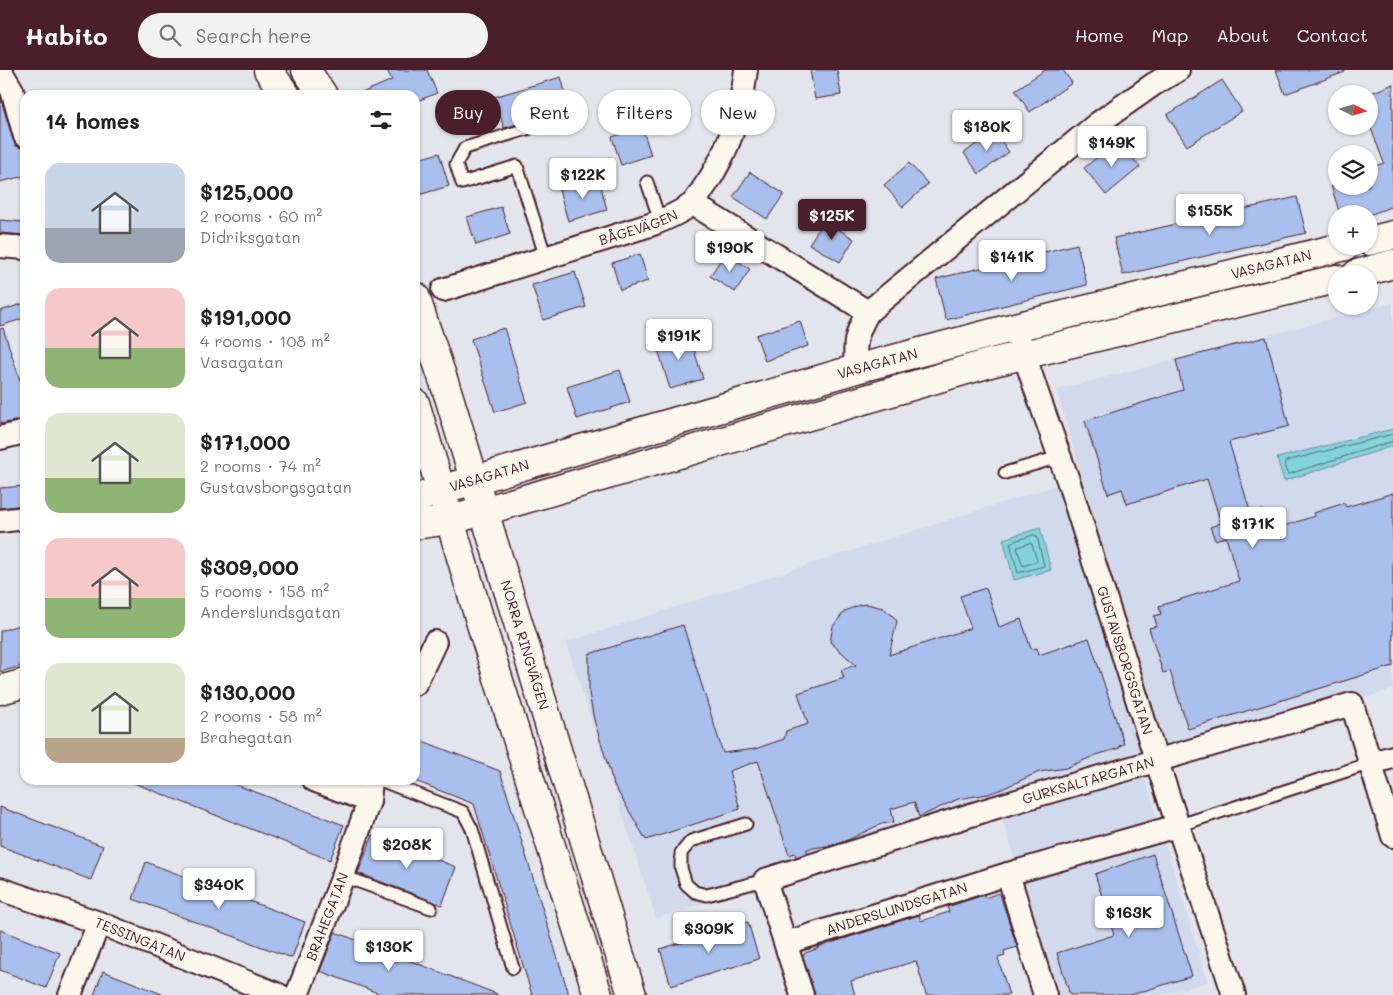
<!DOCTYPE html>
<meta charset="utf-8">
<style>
:root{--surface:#fff;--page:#f2f2f2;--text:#222;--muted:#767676;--accent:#4a1f2b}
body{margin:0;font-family:Mali,sans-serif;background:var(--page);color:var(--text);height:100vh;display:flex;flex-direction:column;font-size:19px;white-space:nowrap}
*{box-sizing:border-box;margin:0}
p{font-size:16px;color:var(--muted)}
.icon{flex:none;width:28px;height:28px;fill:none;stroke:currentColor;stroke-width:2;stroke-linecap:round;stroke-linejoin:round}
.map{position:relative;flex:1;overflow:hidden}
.details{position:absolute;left:20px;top:20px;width:400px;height:695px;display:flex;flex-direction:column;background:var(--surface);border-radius:15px;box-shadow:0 1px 4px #0004}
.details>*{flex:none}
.banner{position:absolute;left:435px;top:20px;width:475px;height:45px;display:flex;gap:10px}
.needle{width:32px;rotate:95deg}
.controls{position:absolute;left:1328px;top:15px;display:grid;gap:10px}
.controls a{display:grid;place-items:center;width:50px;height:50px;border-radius:50%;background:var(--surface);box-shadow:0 1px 4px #0004;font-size:25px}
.price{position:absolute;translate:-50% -42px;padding:0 11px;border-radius:5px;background:#fff;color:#222;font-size:16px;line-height:32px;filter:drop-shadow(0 1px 2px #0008)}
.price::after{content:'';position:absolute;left:50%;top:30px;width:15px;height:11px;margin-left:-8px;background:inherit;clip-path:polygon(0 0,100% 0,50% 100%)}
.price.current{background:var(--accent);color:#fff}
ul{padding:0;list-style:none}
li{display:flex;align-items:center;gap:15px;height:125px;padding:0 25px}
li span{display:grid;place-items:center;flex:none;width:140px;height:100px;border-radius:15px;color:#555}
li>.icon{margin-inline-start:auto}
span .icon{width:60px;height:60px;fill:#fffc;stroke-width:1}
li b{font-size:21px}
h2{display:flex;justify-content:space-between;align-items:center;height:60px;padding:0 25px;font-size:21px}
.tag{padding:0 18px;border-radius:22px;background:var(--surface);box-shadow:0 1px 4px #0004;font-size:18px;line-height:45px}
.tag.current{background:var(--accent);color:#fff}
header{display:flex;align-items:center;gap:30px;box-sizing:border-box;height:70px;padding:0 25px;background:var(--accent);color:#fff}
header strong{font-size:24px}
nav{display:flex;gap:28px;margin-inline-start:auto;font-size:18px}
.search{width:350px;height:45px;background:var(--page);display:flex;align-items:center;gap:12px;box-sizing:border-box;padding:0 18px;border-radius:28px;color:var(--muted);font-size:19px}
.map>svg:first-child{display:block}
.built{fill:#d1daec}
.water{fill:#82d4db;stroke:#6c8c95}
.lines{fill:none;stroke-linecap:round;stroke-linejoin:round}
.shore{stroke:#606771;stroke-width:1}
.building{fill:#a9bfed;stroke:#4a1f2b}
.service-casing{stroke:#4a1f2b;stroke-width:15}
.minor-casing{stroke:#4a1f2b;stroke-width:26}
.tertiary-casing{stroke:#4a1f2b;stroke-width:31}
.secondary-casing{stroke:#4a1f2b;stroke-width:31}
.service{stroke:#fbf7ec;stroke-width:11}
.minor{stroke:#fbf7ec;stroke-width:22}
.tertiary{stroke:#fbf7ec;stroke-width:28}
.secondary{stroke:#fbf7ec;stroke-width:28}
.labels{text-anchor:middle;stroke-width:4;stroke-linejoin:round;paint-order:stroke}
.street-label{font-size:14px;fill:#4a1f2b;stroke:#fbf7ec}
</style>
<header>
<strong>Habito</strong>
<div class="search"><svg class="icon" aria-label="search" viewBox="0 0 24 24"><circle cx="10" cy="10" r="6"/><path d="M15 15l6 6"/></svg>Search here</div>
<nav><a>Home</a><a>Map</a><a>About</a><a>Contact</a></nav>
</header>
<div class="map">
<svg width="1393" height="925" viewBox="0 0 1393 925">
<rect width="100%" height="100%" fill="#e2e6ec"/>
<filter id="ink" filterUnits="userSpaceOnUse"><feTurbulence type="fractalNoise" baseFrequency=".02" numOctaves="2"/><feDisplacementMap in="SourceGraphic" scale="10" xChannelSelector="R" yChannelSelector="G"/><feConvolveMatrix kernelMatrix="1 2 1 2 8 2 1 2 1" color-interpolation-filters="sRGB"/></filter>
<g filter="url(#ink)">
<!-- built -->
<path class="built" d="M1393,233V619L1142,698L1208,912L1162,925H1055L1000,740L656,848L566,572L1082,407L1056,320Z"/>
<!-- water -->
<path class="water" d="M1393,359V376L1284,411L1277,388Z
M1040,458L1051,500L1014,510L1003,469Z"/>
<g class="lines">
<!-- shore -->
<path class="shore" d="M1393,364L1286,391L1284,394L1287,403L1289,404L1393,371
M1034,465L1037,466L1044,496L1018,503L1010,473Z
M1030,473L1032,474L1037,491L1023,496L1017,478Z"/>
</g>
<!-- building -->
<path class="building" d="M387,0H427L437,23L415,32V25H357L392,10Z
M810,0H837L841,25L815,29Z
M1045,0H1063L1072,13L1030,42L1015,20Z
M1276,0H1345V2L1285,24Z
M561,7L570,40L554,43L504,58L494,27Z
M1222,10L1242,41L1187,76L1167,45Z
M1393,14V136L1372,144H1340L1331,116H1369V98L1384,93L1369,53V24Z
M0,26L13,70L16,76L25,79V106L0,112Z
M642,57L651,85L621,95L612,67Z
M994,61L1009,82L979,104L964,83Z
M1118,70L1140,97L1106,125L1084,98Z
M439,83L449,116L415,126V90Z
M909,93L928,114L903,137L884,115Z
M750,102L784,124L767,149L733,127Z
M599,109L607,140L568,151L559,120Z
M1297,127L1306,163L1123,205L1114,168Z
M501,137L510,164L476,175L467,147Z
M0,150L25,152V165L0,163Z
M824,150L854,169L840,192L809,174Z
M1077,174L1087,215L946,250L936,209Z
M725,183L750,199L735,222L710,206Z
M640,184L648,211L620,220L612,193Z
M575,202L586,237L543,250L532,215Z
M25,233V248L0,256V241Z
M800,251L808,276L765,291L756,265Z
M3,258L20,310L22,309L25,317V349L0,354V259Z
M504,258L527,332L495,342L471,269Z
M689,263L703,309L670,319L656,273Z
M1266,267L1289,356L1229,372L1251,444L1262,440L1268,461L1315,446L1314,443L1344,433L1346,437L1393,423V596L1188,659L1170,601L1163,603L1149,558L1157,556L1154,546L1161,544L1159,536L1239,511L1226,467L1215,470L1210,457L1221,453L1207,409L1127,434L1122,419L1108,424L1085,351L1183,320L1176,290Z
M620,300L630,332L577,349L567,317Z
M25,416V435L0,438V418Z
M986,518L999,557L1021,549L1031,579L1037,578L1039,585L1089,568L1124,674L1119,676L1120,678L1096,685L1066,698L1039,702L1002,719L988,724L958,729L919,747L914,732L891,739L894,752L881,754L850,769L833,775L807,779V783L796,787L795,783L789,785L758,691L729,701L740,739L646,770L614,715L594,650L589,623V584L683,555L723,683L755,679L784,669L786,661L808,654L798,623L844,608L841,600L856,595L830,572L833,556L845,541L859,535L867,534L883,538L893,546L897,551L889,585L971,558L960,526Z
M25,553V595L0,602V561Z
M415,668L500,701L569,925H532L474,734L415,711Z
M126,710H223L344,755L330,790Z
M0,737L103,776L91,810L0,776Z
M373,765L456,797L442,835L358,803Z
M1153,784L1192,906L1131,925H1070L1057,883L1114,865L1095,804Z
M146,792L305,852L292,888L133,829Z
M998,823L1000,824L1017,877L1004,881L1005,886L998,888L1009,925H926L916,891L851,911L855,925H815L803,886L805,883L819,878L818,877L919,845L921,851L949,842L947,837L984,825L985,828Z
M748,852L759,889L671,916L660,879Z
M0,860L60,883L46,918L0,900Z
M335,862L497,924V925H383L320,901Z
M103,901L162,924V925H94Z"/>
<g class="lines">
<!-- service casing -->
<g class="service-casing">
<path id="service" d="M647,112L660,151
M546,188L517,96L462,113L456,94L465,78L556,50
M1005,403L1059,387
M380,710L463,742L472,759L513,898
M746,754L691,771L681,783V798L686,814L695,822L707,825L765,810
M1177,756L1371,693
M343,806L431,838"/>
</g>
<!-- minor casing -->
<g class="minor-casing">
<g id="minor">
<path d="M0,0L12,20L25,66"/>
<path d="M693,134L868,242"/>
<path d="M0,176L25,178"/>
<path id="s1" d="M443,220L653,154C666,149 679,143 691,135C696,131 699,125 703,119C728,84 741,43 746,0"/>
<path id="s2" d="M1015,257L1036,320L1069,413L1156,689L1234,925"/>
<path d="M856,299C854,273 855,265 868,242L1097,54L1154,14L1178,0"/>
<path d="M0,368L25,362"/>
<path d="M0,451L25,448"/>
<path d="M415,614L435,572"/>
<path d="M1371,693L1393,687"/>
<path d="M314,710L369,731"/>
<path d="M1008,804L1045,925"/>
<path id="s3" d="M0,819L99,853L279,925"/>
<path id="s4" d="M786,873L1008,804L1177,756"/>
<path d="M70,925L99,853"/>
<path id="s5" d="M297,925L343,806L369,731L371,710"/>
<path id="s6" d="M802,925L765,810L993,738L1352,634L1393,766"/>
</g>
</g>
<!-- tertiary casing -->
<g class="tertiary-casing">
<g id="tertiary">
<path d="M1369,171L1393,165"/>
<path d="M1357,204L1393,194"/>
<path id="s7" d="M415,429L440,420L856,299L1015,257L1346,176"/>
<path d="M415,455L450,450L484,441L990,293L1336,209"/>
<path d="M0,620L25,613"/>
</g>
</g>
<!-- secondary casing -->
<g class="secondary-casing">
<g id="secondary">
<path d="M268,0L286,25"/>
<path d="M306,0L323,25"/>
<path id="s8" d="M415,226L449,327L632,925"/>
<path d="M415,333L481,554L598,925"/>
</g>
</g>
<!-- service -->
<use href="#service" class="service"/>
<!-- minor -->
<use href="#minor" class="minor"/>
<!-- tertiary -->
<use href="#tertiary" class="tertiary"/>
<!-- secondary -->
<use href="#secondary" class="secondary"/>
</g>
</g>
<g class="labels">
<!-- street labels -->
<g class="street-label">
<text dy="5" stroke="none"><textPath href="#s1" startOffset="205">BÅGEVÄGEN</textPath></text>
<text dy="5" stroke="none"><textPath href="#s7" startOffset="888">VASAGATAN</textPath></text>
<text dy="5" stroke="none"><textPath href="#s7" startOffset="482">VASAGATAN</textPath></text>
<text dy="5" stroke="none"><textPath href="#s7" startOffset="78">VASAGATAN</textPath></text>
<text dy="5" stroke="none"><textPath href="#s8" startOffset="366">NORRA RINGVÄGEN</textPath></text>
<text dy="5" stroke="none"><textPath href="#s2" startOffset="351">GUSTAVSBORGSGATAN</textPath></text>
<text dy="5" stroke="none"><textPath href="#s6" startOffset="459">GURKSALTARGATAN</textPath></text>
<text dy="5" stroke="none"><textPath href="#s4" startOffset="116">ANDERSLUNDSGATAN</textPath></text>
<text dy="5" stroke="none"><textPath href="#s5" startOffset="84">BRAHEGATAN</textPath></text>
<text dy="5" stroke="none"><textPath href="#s3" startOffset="149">TESSINGATAN</textPath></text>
</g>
</g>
</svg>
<div class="controls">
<a><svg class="needle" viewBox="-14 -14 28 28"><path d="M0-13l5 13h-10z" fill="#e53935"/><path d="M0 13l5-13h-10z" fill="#767676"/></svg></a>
<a><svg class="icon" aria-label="layers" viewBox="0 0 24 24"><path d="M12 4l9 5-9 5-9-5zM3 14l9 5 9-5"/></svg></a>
<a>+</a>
<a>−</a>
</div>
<b class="price" style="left:987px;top:82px">$180K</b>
<b class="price" style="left:1112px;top:98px">$149K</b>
<b class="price" style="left:583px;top:130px">$122K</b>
<b class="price" style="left:1210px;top:166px">$155K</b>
<b class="price current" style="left:832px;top:171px">$125K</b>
<b class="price" style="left:730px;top:203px">$190K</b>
<b class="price" style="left:1012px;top:212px">$141K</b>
<b class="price" style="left:679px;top:291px">$191K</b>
<b class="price" style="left:1253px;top:479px">$171K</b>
<b class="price" style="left:407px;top:800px">$208K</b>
<b class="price" style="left:219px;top:840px">$340K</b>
<b class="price" style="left:1129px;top:868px">$163K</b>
<b class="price" style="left:709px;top:884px">$309K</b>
<b class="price" style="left:389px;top:902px">$130K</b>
<div class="banner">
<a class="tag current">Buy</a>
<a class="tag">Rent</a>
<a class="tag">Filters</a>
<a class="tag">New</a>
</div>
<section class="details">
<h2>14 homes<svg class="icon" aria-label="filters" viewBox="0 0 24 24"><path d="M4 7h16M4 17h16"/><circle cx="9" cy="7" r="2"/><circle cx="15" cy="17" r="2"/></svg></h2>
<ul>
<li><span style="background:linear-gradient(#c9d6e8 65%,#9aa5b1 0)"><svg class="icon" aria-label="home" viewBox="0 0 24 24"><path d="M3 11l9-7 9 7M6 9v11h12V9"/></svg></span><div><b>$125,000</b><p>2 rooms · 60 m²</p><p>Didriksgatan</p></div></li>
<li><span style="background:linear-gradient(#f6c9c9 60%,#8fb573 0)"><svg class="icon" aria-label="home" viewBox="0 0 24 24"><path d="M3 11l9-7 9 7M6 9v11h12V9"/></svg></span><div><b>$191,000</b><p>4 rooms · 108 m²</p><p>Vasagatan</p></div></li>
<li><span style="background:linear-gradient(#dfe7d0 65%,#8fb573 0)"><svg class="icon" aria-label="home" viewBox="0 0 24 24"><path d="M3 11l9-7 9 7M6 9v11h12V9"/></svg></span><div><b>$171,000</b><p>2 rooms · 74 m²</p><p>Gustavsborgsgatan</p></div></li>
<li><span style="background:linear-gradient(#f6c9c9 60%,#8fb573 0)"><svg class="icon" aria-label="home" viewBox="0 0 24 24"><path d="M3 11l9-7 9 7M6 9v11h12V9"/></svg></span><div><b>$309,000</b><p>5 rooms · 158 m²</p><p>Anderslundsgatan</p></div></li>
<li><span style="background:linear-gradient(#dfe7d0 75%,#b9a48a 0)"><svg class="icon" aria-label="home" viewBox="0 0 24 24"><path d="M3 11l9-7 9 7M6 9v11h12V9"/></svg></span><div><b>$130,000</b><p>2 rooms · 58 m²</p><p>Brahegatan</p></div></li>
</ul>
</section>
</div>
